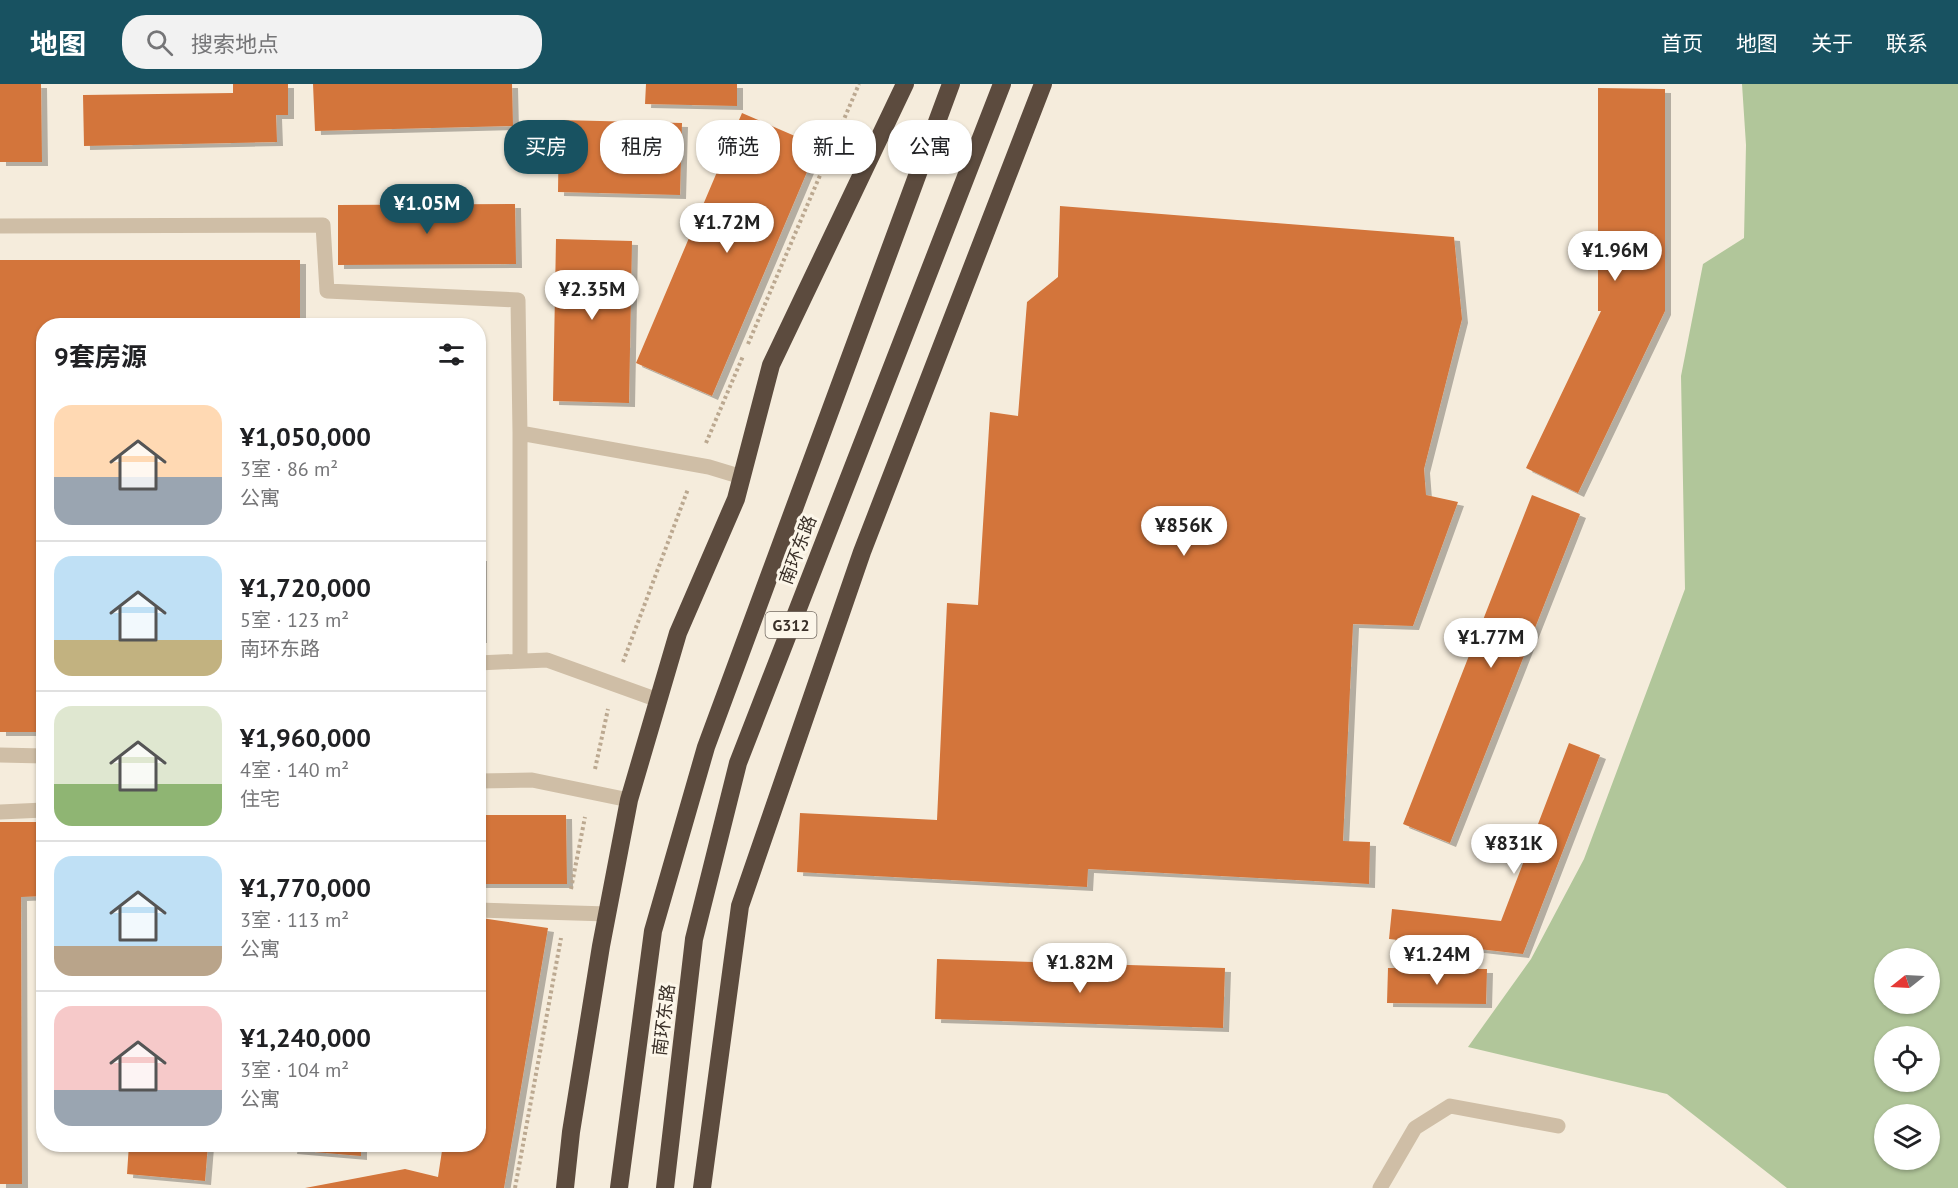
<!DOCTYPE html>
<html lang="zh">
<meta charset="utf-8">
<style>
:root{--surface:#fff;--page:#f2f2f2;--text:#202124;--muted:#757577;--line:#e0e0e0;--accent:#185261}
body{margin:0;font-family:"PT Sans","Noto Sans SC",sans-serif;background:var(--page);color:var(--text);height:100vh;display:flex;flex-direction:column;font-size:22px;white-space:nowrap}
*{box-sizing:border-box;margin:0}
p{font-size:20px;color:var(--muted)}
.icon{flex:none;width:33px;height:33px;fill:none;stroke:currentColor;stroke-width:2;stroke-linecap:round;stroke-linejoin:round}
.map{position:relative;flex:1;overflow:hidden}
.side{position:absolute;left:36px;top:234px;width:450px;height:834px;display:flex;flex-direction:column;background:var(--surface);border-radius:24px;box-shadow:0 2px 4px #0004}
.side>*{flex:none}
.top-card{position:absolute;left:504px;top:36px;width:570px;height:54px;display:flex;gap:12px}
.needle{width:39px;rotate:252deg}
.controls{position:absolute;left:1874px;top:864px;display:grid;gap:12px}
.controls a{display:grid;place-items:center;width:66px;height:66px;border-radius:50%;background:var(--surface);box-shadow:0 2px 4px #0004;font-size:30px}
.price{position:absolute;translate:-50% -51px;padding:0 14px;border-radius:21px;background:#fff;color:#222;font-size:20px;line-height:39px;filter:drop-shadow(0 2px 3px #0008)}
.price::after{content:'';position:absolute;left:50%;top:36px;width:18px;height:14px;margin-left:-9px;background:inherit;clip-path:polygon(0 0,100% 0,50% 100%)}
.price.active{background:var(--accent);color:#fff}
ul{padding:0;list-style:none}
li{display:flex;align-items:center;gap:18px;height:150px;padding:0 18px}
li+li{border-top:2px solid var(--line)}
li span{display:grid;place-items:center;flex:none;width:168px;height:120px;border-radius:18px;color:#555}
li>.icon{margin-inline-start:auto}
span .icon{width:72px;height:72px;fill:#fffc;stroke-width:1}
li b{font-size:26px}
h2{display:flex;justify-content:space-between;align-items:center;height:72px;padding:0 18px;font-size:26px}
.pill{padding:0 21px;border-radius:24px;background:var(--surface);box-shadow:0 2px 4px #0004;font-size:21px;line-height:54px}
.pill.active{background:var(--accent);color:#fff}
header{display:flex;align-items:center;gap:36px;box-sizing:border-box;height:84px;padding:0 30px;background:var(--accent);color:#fff}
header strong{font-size:28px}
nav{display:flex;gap:33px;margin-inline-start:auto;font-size:21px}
.search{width:420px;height:54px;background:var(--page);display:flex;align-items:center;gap:15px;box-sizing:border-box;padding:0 21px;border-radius:24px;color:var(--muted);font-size:22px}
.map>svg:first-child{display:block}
.green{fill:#b1c69a;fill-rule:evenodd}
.building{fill:#d3753b;filter:url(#shadow)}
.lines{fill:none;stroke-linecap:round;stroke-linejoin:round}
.path{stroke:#bba890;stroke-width:4;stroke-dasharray:3 3;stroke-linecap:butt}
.minor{stroke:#cfbea6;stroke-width:15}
.highway{stroke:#5c4b3e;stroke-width:18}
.labels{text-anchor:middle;stroke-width:6;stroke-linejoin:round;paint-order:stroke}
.shield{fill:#fcf6e9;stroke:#746b62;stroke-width:1.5}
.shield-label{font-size:16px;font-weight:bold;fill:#3a3028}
.street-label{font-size:18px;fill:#3a3028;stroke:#fcf6e9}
</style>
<header>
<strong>地图</strong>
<div class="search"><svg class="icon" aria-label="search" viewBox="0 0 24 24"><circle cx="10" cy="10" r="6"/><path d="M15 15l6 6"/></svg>搜索地点</div>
<nav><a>首页</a><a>地图</a><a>关于</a><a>联系</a></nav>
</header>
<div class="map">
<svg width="1958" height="1104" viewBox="0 0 1958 1104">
<defs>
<filter id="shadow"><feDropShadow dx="6" dy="4" stdDeviation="0" flood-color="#0004"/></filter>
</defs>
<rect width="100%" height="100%" fill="#f5ecdc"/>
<!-- green -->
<path class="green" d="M1742,0H1958V1104H1787L1667,1010L1468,963L1531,875L1584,775L1685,505L1681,292L1703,180L1744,154L1746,61ZM1884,874H1929V920H1884ZM1884,952H1929V998H1884ZM1884,1030H1929V1076H1884Z"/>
<!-- building -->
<path class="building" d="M0,0H41L42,78H0Z
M233,0H288V31H276L277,58L84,62L83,11L233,9Z
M313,0H512L513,42L315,47Z
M646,0H737V22L645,20Z
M1598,4L1665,5V227L1578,409L1526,384L1601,227H1598Z
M742,29L818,62L712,312L636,279Z
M559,36L682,39L680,111L558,108Z
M515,120L516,180L338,181V121Z
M1060,122L1454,153L1462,235L1424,385L1426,411L1458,418L1413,542L1353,540L1343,757L1370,758L1369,800L1088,785L1087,803L797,788L800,729L937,736L947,519L978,521L990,328L1018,332L1027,218L1058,193Z
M556,155L632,157L629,319L553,317Z
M0,176H300V242H44V648H0Z
M1532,411L1580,430L1450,759L1403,740Z
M478,473H481V555H478Z
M1569,659L1600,671L1523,870L1389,855L1392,825L1501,837Z
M478,731H566L567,800H478Z
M0,738H44V812L21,813L22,1100H0Z
M481,834L548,844L504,1104H305L405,1085L438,1093L443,1060H478V851Z
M937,875L1225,884L1223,944L935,935Z
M1388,884L1487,885L1486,920L1387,919Z
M129,1060H208L205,1097L127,1090Z
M292,1060H361V1072L291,1066Z"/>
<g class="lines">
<!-- path -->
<path class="path" d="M748,260L859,0
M706,359L743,272
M623,578L688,405
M595,685L608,625
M571,805L585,733
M515,1104L561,854"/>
<!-- minor -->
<path class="minor" d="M0,142L323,141L327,207L518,216L520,349
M520,577V349L709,383L742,393
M478,579L547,576L658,616
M0,671L44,672
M478,697L532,696L629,716
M0,728L44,726
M478,826L608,830
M1380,1104L1415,1044L1450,1022L1558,1042"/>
<!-- highway -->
<path class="highway" d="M565,1104L571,1048L601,862L629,716L678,549L736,415L771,281L905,0
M619,1104L653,847L706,663L951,0
M665,1104L694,855L738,679L1002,0
M702,1104L740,822L862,468L1043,0"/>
</g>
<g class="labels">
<!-- shield labels -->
<rect class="shield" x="765.5" y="528" width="51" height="26" rx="4.5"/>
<g class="shield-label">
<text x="791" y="547">G312</text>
</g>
<!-- street labels -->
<g class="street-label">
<text transform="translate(798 466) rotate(-69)" y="6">南环东路</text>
<text transform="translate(664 936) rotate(-83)" y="6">南环东路</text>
</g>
</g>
</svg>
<div class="controls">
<a><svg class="needle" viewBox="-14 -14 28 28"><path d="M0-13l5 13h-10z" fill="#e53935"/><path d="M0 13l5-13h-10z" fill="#757577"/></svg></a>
<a><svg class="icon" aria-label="locate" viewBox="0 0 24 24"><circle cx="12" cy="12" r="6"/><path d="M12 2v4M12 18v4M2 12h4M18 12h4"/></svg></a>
<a><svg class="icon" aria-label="layers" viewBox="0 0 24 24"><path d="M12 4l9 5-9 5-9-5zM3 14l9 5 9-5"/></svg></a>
</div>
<b class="price active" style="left:427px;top:151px">¥1.05M</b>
<b class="price" style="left:727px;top:170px">¥1.72M</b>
<b class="price" style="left:1615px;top:198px">¥1.96M</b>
<b class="price" style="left:592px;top:237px">¥2.35M</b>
<b class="price" style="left:1184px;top:473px">¥856K</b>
<b class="price" style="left:1491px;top:585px">¥1.77M</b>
<b class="price" style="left:1514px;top:791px">¥831K</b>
<b class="price" style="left:1437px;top:902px">¥1.24M</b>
<b class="price" style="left:1080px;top:910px">¥1.82M</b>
<div class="top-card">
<a class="pill active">买房</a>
<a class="pill">租房</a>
<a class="pill">筛选</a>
<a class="pill">新上</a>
<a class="pill">公寓</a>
</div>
<section class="side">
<h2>9套房源<svg class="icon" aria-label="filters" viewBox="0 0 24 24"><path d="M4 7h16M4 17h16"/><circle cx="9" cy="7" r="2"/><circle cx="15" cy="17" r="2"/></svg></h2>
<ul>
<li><span style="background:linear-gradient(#ffd9b3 60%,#9aa5b1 0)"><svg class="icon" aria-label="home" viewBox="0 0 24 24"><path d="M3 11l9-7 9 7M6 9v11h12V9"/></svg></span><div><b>¥1,050,000</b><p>3室 · 86 m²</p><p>公寓</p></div></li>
<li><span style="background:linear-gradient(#bfe0f5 70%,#c2b280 0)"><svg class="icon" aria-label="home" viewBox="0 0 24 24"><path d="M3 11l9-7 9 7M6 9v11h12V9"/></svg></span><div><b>¥1,720,000</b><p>5室 · 123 m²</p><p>南环东路</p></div></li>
<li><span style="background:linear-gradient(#dfe7d0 65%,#8fb573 0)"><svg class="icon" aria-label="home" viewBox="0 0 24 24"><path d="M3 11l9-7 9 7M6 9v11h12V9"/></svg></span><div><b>¥1,960,000</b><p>4室 · 140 m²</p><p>住宅</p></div></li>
<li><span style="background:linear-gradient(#bfe0f5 75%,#b9a48a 0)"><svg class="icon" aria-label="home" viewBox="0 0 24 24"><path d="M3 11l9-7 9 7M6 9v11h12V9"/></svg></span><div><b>¥1,770,000</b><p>3室 · 113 m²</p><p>公寓</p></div></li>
<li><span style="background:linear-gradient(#f6c9c9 70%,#9aa5b1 0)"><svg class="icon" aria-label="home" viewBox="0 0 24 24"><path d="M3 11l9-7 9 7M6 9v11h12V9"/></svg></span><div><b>¥1,240,000</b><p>3室 · 104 m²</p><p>公寓</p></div></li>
</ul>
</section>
</div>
